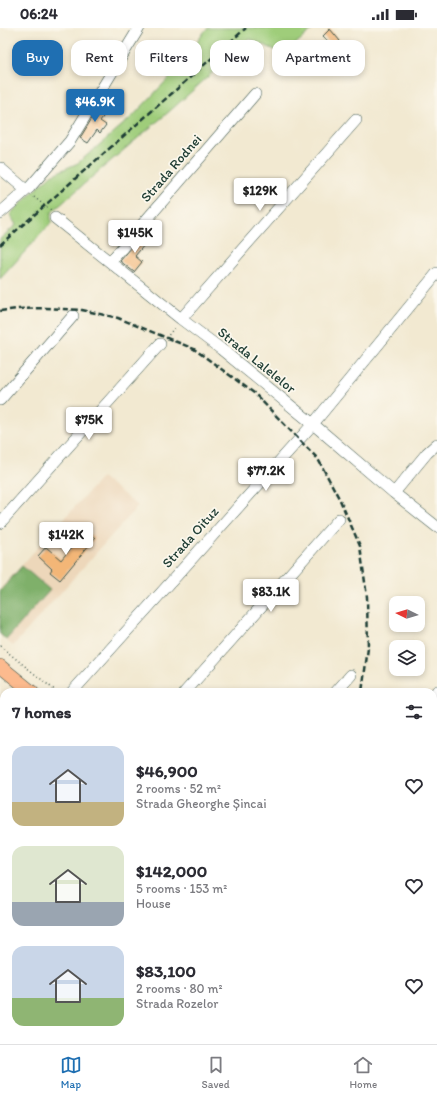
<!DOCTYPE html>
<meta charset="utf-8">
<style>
:root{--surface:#fff;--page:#f7f7f7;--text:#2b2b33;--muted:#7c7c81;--line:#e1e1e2;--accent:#1f6fb2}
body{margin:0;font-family:Itim,sans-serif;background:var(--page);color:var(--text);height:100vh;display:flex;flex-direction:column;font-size:15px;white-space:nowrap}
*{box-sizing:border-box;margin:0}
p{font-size:13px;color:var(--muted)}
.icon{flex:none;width:22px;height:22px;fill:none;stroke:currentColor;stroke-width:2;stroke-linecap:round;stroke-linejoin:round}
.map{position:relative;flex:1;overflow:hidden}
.sheet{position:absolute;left:0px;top:660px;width:437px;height:356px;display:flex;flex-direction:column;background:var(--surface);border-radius:12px 12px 0 0;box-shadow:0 2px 6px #0003}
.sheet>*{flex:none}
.banner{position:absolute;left:12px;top:12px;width:413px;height:36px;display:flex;gap:8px}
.needle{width:26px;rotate:275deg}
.tools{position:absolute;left:389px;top:568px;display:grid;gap:8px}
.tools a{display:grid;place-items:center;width:36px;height:36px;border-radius:8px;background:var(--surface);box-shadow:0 2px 6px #0003;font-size:20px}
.price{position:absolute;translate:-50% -34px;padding:0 9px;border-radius:4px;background:#fff;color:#222;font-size:13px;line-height:26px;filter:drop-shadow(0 1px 2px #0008)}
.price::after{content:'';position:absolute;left:50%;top:24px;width:12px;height:9px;margin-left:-6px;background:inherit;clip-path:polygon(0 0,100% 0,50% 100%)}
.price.on{background:var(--accent);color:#fff}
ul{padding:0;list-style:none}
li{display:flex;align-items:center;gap:12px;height:100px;padding:0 12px}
li span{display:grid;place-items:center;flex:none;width:112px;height:80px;border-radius:12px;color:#555}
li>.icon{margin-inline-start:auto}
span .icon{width:48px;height:48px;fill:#fffc;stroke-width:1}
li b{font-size:17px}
h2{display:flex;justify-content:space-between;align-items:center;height:48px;padding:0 12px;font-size:17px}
.chip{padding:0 14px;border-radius:12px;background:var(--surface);box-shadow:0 2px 6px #0003;font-size:14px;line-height:36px}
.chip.on{background:var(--accent);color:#fff}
.status{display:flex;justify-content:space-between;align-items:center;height:28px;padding:0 20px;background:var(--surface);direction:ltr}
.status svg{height:11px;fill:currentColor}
.tabs{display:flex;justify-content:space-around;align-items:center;height:56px;border-top:1px solid var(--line);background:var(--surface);font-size:11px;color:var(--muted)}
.tabs a{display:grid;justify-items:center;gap:2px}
.tabs .on{color:var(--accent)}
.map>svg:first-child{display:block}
.built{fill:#edd7ba}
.green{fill:#9fcd7a;stroke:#5f8557}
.forest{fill:#7fb06a;stroke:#4f764f}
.building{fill:#f3b677}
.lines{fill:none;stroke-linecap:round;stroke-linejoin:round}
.minor-casing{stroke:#3f574c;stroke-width:12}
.major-casing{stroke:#3f574c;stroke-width:14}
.path{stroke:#3f574c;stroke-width:1.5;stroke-dasharray:1 3;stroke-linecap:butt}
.minor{stroke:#fff;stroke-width:11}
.major{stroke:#fcba8e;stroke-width:13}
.rail{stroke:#1f3d34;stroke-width:2.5;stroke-dasharray:6 3;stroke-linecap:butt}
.labels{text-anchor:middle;stroke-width:3.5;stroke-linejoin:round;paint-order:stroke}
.street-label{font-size:14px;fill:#1f3d34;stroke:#fbf7ec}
</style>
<div class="status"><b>06:24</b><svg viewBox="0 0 49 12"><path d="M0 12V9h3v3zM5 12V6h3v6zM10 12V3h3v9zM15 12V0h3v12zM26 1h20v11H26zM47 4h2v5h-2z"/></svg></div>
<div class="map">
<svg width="437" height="1016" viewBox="0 0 437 1016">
<rect width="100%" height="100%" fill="#fbf7ec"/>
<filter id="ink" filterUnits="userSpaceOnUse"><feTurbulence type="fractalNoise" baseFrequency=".025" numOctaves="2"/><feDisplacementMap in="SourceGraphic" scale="8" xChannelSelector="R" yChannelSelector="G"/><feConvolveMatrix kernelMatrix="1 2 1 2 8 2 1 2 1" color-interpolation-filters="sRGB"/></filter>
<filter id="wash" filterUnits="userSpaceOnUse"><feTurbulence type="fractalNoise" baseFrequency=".012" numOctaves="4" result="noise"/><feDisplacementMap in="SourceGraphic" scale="16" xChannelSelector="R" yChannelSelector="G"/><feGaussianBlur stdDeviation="0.9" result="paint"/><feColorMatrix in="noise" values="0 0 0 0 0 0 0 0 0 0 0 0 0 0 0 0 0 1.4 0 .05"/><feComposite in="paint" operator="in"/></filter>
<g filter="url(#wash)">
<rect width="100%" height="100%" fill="#f2e9d1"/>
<!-- built -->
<path class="built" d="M102,449L138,478L13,618L0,607V561Z"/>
<!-- green -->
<path class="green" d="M208,0H314L284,26L250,11L171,82L100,142L51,185V195L0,251V211L16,197L10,186L51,147L78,135L133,88L183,35L204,4Z"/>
<!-- forest -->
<path class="forest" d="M22,538L50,562L6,612L0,606V563Z"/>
<g id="blocks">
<!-- building -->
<path class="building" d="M330,1L340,13L333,19L323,8Z
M326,15L323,27L317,29L314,27L312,23L313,19L314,17Z
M102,74L110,79L100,93L106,97L100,105L97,102L88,115L80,110Z
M144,205L150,210L135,228L142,234L134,244L120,233Z
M86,502L95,510L60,552L50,544L52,541L38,528L46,519L61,532Z"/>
</g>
</g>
<g filter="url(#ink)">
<use href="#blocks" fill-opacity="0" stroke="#3f574c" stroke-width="1"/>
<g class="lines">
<!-- minor casing -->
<g class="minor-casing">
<path id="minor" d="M0,140L26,162
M0,185L30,159L70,113L139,0
M55,190L181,291L221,321L313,396L394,465L437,499
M110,234L255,66
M181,291L356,92
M0,372L73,288
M394,465L427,425L437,416
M0,495L160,316
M72,664L313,396L437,245
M185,664L339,491
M336,664L351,647
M433,669L437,663
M433,742L437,737
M433,765L437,769
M433,888L437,891
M0,893L4,888
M369,1016L372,1012"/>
</g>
<!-- major casing -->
<g class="major-casing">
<path id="major" d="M0,638L32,664
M433,1001L437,1004"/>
</g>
<!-- path -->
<path class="path" d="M34,169L45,178L51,182
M166,310L175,299
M0,618L57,664"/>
<!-- minor -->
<use href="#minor" class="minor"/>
<!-- major -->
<use href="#major" class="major"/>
<!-- rail -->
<path class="rail" d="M0,217L246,0
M0,283L18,281L46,280L82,282L118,290L194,321L254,365L318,431L340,472L360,518L367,569L368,620L362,664
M138,1016L140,1012"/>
</g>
</g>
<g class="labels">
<!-- street labels -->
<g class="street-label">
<text transform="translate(171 140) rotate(-49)" y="5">Strada Rodnei</text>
<text transform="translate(257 332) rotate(39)" y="5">Strada Lalelelor</text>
<text transform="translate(190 509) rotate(-48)" y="5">Strada Oituz</text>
</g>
</g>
</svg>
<div class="tools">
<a><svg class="needle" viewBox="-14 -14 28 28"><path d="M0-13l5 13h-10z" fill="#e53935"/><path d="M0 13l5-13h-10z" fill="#7c7c81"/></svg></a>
<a><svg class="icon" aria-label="layers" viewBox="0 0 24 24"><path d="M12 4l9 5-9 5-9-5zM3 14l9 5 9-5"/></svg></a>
</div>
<b class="price on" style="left:95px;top:95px">$46.9K</b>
<b class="price" style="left:260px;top:184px">$129K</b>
<b class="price" style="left:135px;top:226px">$145K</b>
<b class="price" style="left:89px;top:413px">$75K</b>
<b class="price" style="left:266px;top:464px">$77.2K</b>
<b class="price" style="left:66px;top:528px">$142K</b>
<b class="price" style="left:271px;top:585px">$83.1K</b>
<div class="banner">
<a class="chip on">Buy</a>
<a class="chip">Rent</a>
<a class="chip">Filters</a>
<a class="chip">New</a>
<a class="chip">Apartment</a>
</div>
<section class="sheet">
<h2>7 homes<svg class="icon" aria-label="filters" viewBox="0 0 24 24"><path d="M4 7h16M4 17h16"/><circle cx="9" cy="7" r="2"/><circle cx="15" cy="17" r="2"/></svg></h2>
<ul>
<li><span style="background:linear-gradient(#c9d6e8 70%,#c2b280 0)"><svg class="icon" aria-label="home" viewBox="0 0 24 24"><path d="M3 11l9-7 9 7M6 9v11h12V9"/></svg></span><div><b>$46,900</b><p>2 rooms · 52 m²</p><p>Strada Gheorghe Șincai</p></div><svg class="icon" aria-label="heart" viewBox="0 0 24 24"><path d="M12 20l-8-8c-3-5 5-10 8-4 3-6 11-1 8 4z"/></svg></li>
<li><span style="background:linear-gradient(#dfe7d0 70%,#9aa5b1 0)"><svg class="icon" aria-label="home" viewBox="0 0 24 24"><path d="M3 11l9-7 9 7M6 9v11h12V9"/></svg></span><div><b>$142,000</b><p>5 rooms · 153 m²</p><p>House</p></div><svg class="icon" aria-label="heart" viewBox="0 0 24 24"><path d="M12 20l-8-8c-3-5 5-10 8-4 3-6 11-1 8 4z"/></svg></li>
<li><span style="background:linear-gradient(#c9d6e8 65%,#8fb573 0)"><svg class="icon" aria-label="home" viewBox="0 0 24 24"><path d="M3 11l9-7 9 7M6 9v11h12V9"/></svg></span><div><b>$83,100</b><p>2 rooms · 80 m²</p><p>Strada Rozelor</p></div><svg class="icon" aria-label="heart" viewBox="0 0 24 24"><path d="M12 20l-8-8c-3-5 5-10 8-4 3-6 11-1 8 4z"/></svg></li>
</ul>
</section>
</div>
<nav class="tabs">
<a class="on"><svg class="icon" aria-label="map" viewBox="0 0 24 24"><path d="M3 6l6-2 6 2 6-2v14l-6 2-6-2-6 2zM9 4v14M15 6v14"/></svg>Map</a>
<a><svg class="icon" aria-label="saved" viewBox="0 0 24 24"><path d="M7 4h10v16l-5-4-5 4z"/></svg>Saved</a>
<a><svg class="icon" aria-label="home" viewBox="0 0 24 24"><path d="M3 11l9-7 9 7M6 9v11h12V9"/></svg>Home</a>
</nav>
